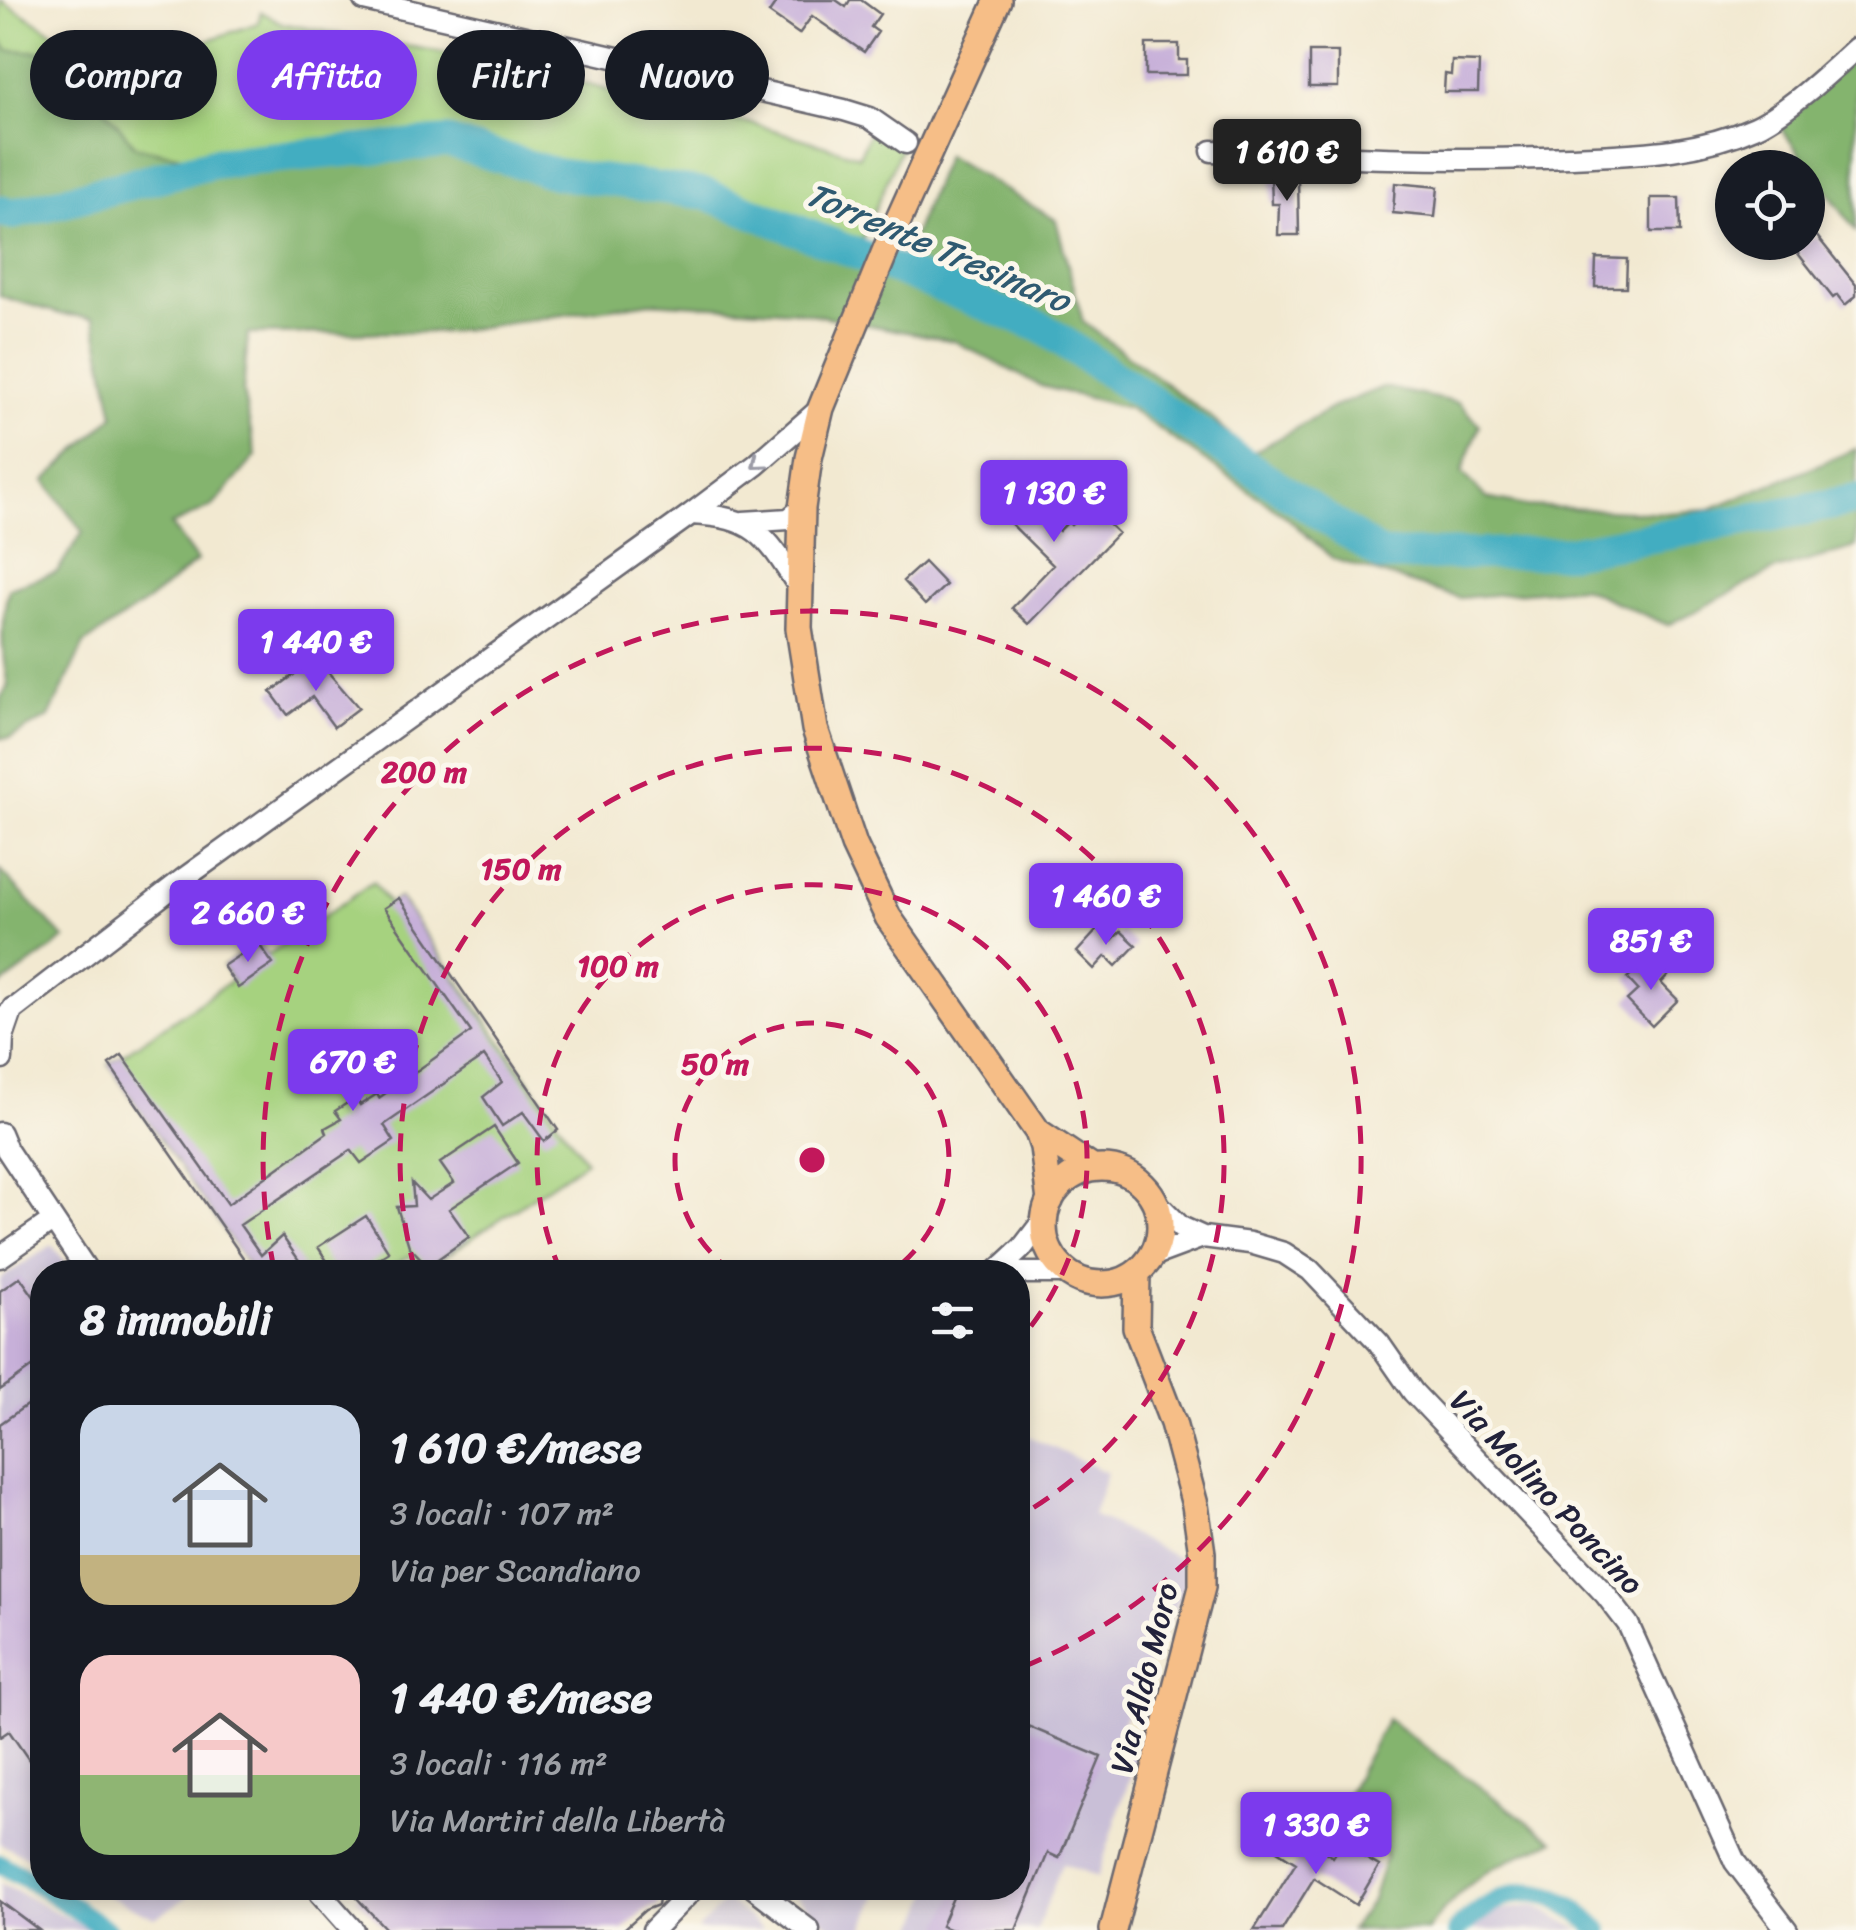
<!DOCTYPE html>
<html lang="it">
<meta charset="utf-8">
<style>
:root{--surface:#171b24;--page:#242831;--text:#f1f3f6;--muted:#9ea1a6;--accent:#7c3aed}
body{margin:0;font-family:Sriracha,sans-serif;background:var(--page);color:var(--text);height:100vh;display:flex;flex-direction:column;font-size:38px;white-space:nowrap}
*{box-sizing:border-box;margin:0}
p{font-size:32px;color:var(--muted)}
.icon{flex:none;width:55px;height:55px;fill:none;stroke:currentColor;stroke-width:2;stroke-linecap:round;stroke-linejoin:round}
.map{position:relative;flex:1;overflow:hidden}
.details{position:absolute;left:30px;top:1260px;width:1000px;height:640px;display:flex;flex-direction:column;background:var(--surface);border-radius:40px;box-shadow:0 5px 15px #0003}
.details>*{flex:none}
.guide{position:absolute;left:30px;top:30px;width:1000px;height:90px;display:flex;gap:20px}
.fabs{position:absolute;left:1715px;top:150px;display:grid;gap:20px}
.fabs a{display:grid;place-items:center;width:110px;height:110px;border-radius:50%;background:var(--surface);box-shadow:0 5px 15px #0003;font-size:50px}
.price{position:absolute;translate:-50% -85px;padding:0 22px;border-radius:10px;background:var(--accent);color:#fff;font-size:32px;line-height:65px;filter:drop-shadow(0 2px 5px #0008)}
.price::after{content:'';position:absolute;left:50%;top:60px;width:30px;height:22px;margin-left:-15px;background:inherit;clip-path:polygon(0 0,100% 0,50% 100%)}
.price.on{background:#222;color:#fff}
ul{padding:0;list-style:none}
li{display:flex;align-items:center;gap:30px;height:250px;padding:0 50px}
li span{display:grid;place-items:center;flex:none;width:280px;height:200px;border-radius:30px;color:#555}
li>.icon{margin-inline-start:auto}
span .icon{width:120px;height:120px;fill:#fffc;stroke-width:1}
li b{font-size:42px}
h2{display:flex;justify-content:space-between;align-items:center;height:120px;padding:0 50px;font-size:42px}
.chip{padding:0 35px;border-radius:45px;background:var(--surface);box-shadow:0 5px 15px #0003;font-size:35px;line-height:90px}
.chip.on{background:var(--accent);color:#fff}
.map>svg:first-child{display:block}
.industrial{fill:#c9bfd7}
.green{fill:#a6d27f;stroke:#647a5d;stroke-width:2.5}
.forest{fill:#84b46e;stroke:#536b54;stroke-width:2.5}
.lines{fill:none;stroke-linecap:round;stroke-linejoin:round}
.canal{stroke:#42adc1;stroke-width:20}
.river{stroke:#42adc1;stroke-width:32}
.building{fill:#c7b0d9}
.minor-casing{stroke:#6b6870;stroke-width:25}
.major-casing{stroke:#6b6870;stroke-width:30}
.minor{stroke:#fff;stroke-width:20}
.major{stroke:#f6be87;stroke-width:25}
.oneway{stroke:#9c9ca7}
.ring{fill:none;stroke:#c2185b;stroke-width:5;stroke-dasharray:18 12}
.labels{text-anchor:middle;stroke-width:10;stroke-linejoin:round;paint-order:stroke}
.street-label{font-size:32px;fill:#22223b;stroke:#fbf7ec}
.water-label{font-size:35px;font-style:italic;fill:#2f5a71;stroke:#fbf7ec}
.centre{fill:#c2185b;stroke:#fbf7ec;stroke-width:5}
.ring-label{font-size:30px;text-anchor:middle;font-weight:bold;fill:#c2185b;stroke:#fbf7ec;stroke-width:10;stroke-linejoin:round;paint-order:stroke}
</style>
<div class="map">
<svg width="1856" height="1930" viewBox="0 0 1856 1930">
<rect width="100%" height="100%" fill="#fbf7ec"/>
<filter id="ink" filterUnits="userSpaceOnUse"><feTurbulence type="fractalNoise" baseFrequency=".01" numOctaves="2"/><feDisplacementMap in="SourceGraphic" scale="20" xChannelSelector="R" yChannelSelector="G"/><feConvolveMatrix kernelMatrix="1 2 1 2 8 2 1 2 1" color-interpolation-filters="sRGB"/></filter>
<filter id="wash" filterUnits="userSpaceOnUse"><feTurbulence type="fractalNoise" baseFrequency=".0048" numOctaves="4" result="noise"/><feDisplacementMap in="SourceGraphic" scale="40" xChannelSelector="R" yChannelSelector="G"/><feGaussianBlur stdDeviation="2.25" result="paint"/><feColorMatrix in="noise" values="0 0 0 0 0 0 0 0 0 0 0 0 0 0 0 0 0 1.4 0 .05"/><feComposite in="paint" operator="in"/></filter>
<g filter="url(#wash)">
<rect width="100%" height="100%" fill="#f2e9d1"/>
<!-- industrial -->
<path class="industrial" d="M52,1245L73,1272H42V1864L0,1844V1279Z
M1018,1431L1107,1473L1093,1515L1194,1566L1117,1735L1140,1746L1098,1877L1062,1863L1037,1930H915L933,1888H1018Z
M0,1883L89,1929L90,1930H0Z
M91,1888H201L155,1918Z
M785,1888H880L863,1930H835Z
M726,1900L764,1930H697Z
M1534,1905L1580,1930H1472L1494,1912Z"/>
<!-- green -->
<path class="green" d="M0,0L74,45L148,61L258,23L261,12L284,24L530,68L684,112L754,124L859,156L871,129L901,148L856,254L706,194L557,174L448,142L214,163L135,147L60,53L7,50L0,39Z
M373,882L389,904L399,898L586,1161L426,1269L409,1256L384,1272H253L109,1064L232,980L223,966L258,943L268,955Z"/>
<!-- forest -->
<path class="forest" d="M0,39L7,50L60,53L136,147L214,163L448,142L557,174L706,194L899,271L946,155L1056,220L1083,322L1210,417L1250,454L1334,407L1383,387L1459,403L1480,425L1462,472L1486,498L1526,506L1668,513L1708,510L1856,449V547L1773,571L1668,625L1581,587L1459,598L1333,559L1283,514L1128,408L1041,386L954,341L795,311L651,302L448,332L248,334L243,392L256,456L213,506L171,525L197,561L149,600L84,644L49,717L10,738H0V699L8,686C1,651 0,621 9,588L57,572L83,532L45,481L114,415L94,318L61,314L0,296Z
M1856,58V231L1774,119Z
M0,870L65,939L0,986Z
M1387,1719L1554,1841C1497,1864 1465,1878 1428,1930H1351L1372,1900L1386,1855L1338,1811Z"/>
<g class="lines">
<!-- canal -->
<path class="canal" d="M0,1864L42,1887
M44,1888L107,1930
M1457,1930C1511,1881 1546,1879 1599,1930"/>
<!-- river -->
<path class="river" d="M0,211L13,214L214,163L448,142L557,174L706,194L1043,328L1382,556L1569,552L1856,500"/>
</g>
<g id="blocks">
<!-- building -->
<path class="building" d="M778,0H836L846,7L850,0H861L880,14L871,27L878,32L864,52L812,16L799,34L769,13Z
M1146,44H1179V60H1187V75H1146Z
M1309,52H1338V87H1309Z
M1452,61L1479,62L1478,92H1444L1445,74L1451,75Z
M1271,176H1298L1299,235H1278L1279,204H1272Z
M1395,183L1438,187L1435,217L1393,213Z
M1651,198H1679L1680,232H1651Z
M1816,235L1856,285V296L1845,305L1837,295L1833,298L1796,251Z
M1596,258L1627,259L1626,287H1595Z
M1033,476L1047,490L1033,505L1059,531L1068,522L1071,525L1090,506L1118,533L1029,624L1012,608L1053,565L998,511Z
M924,562L946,585L925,605L903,581Z
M311,662L321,675L327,671L359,708L334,727L312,697L288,715L271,692Z
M399,898L558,1130L544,1141L523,1112L502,1126L483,1097L502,1082L484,1056L384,1125L394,1141L361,1163L351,1150L240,1225L261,1255L282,1236L303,1266L293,1272H253L109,1064L122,1055L228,1204L327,1133L325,1128L341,1119L335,1111L355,1098L360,1105L377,1094L379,1098L471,1032L384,908Z
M1099,928L1112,940L1121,931L1136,945L1116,966L1106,956L1094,969L1077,952Z
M258,943L273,964L238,988L223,966Z
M1644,962L1649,968L1655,962L1668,976L1661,983L1678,1000L1652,1026L1627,1000L1638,990L1627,978Z
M494,1127L518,1163L449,1209L469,1237L428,1266L409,1246L397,1207L414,1206L412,1183L428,1200L454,1183L440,1163Z
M366,1216L389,1252L357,1272H334L318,1247Z
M20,1277L42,1308V1360L0,1390V1291Z
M42,1394V1779L9,1731L0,1737V1424Z
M1025,1725L1101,1757L1059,1858L1048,1853L1016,1930H951L941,1926L957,1888H1018V1743Z
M1291,1829L1333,1857L1341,1844L1379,1866L1356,1905L1314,1878L1282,1930H1254L1296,1863L1277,1851Z
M365,1888H654L659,1898L658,1905L645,1910L623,1930H387L356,1897Z
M0,1901L39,1930H0Z"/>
</g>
</g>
<g filter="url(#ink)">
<use href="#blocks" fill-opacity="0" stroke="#6b6870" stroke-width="2.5"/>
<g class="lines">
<!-- minor casing -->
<g class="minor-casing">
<path id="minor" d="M364,0L844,110L870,118L906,143
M1212,151C1331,157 1449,162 1569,157C1633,154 1695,154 1755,127C1786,113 1830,72 1856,48
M691,514C757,517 766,536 800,589
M743,522L789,519L802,508
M0,1020L186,877L691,514L756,465L821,408
M2,1059L3,1037L13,1008
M0,1133L7,1150L88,1272
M1154,1200L1181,1227L1203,1237L1250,1243L1284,1253L1310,1270L1379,1343L1413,1392L1605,1594L1628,1624L1735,1862L1787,1930
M1152,1256L1203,1237
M0,1257L52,1221
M996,1272L1022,1248L1045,1218
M1018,1273H1069
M326,1888L320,1893L353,1930
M754,1888L809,1930
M653,1930L694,1888"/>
</g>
<!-- major casing -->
<g class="major-casing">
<path id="major" d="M998,0L893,232L821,408L809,458L802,508L799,628L815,729L854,845L888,917L1038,1132L1043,1147L1050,1201
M1038,1132L1092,1168
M1044 1226a58 58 0 1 1 116 0a58 58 0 1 1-116 0Z
M1113,1930L1202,1587V1553L1195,1505L1173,1423L1136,1327L1137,1273"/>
</g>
<!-- minor -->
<use href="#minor" class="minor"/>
<!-- major -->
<use href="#major" class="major"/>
</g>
<!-- one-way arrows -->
<defs><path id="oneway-chevron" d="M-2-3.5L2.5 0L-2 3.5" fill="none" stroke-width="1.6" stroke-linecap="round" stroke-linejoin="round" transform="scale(2.5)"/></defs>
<use class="oneway" href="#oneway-chevron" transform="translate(758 463) rotate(140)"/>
</g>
<!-- distance rings -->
<g class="ring">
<path d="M733 1272A137 137 0 1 1 891 1272"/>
<path d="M561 1272A275 275 0 1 1 1018 1342"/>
<path d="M415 1270A412 412 0 1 1 1018 1517"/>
<path d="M274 1269A549 549 0 1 1 1018 1669"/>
</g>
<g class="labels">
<!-- street labels -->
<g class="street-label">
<text transform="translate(1547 1492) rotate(47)" y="11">Via Molino Poncino</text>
<text transform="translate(1144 1678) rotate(-76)" y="11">Via Aldo Moro</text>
</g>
<!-- water labels -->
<g class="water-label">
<text transform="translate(938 247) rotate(23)" y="12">Torrente Tresinaro</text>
</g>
</g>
<circle cx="812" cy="1160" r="15" class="centre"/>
<g class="ring-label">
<text x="424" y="782">200 m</text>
<text x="521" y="879">150 m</text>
<text x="618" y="976">100 m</text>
<text x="715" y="1074">50 m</text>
</g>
</svg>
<div class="fabs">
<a><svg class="icon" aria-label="locate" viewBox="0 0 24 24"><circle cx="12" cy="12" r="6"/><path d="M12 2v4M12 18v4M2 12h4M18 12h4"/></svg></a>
</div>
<b class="price on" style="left:1287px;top:204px">1 610 €</b>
<b class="price" style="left:1054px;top:545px">1 130 €</b>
<b class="price" style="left:316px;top:694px">1 440 €</b>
<b class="price" style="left:1106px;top:948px">1 460 €</b>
<b class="price" style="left:248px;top:965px">2 660 €</b>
<b class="price" style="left:1651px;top:993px">851 €</b>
<b class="price" style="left:353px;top:1114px">670 €</b>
<b class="price" style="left:1316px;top:1877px">1 330 €</b>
<div class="guide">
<a class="chip">Compra</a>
<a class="chip on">Affitta</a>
<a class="chip">Filtri</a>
<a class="chip">Nuovo</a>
</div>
<section class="details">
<h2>8 immobili<svg class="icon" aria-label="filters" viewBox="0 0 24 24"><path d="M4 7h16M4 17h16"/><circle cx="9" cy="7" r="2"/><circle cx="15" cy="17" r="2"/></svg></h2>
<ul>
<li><span style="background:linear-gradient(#c9d6e8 75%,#c2b280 0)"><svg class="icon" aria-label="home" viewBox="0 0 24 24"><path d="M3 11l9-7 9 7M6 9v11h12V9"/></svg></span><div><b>1 610 €/mese</b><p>3 locali · 107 m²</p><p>Via per Scandiano</p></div></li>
<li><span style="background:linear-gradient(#f6c9c9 60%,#8fb573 0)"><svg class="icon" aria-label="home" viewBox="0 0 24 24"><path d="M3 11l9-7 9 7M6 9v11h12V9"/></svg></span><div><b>1 440 €/mese</b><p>3 locali · 116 m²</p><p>Via Martiri della Libertà</p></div></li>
</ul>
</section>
</div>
